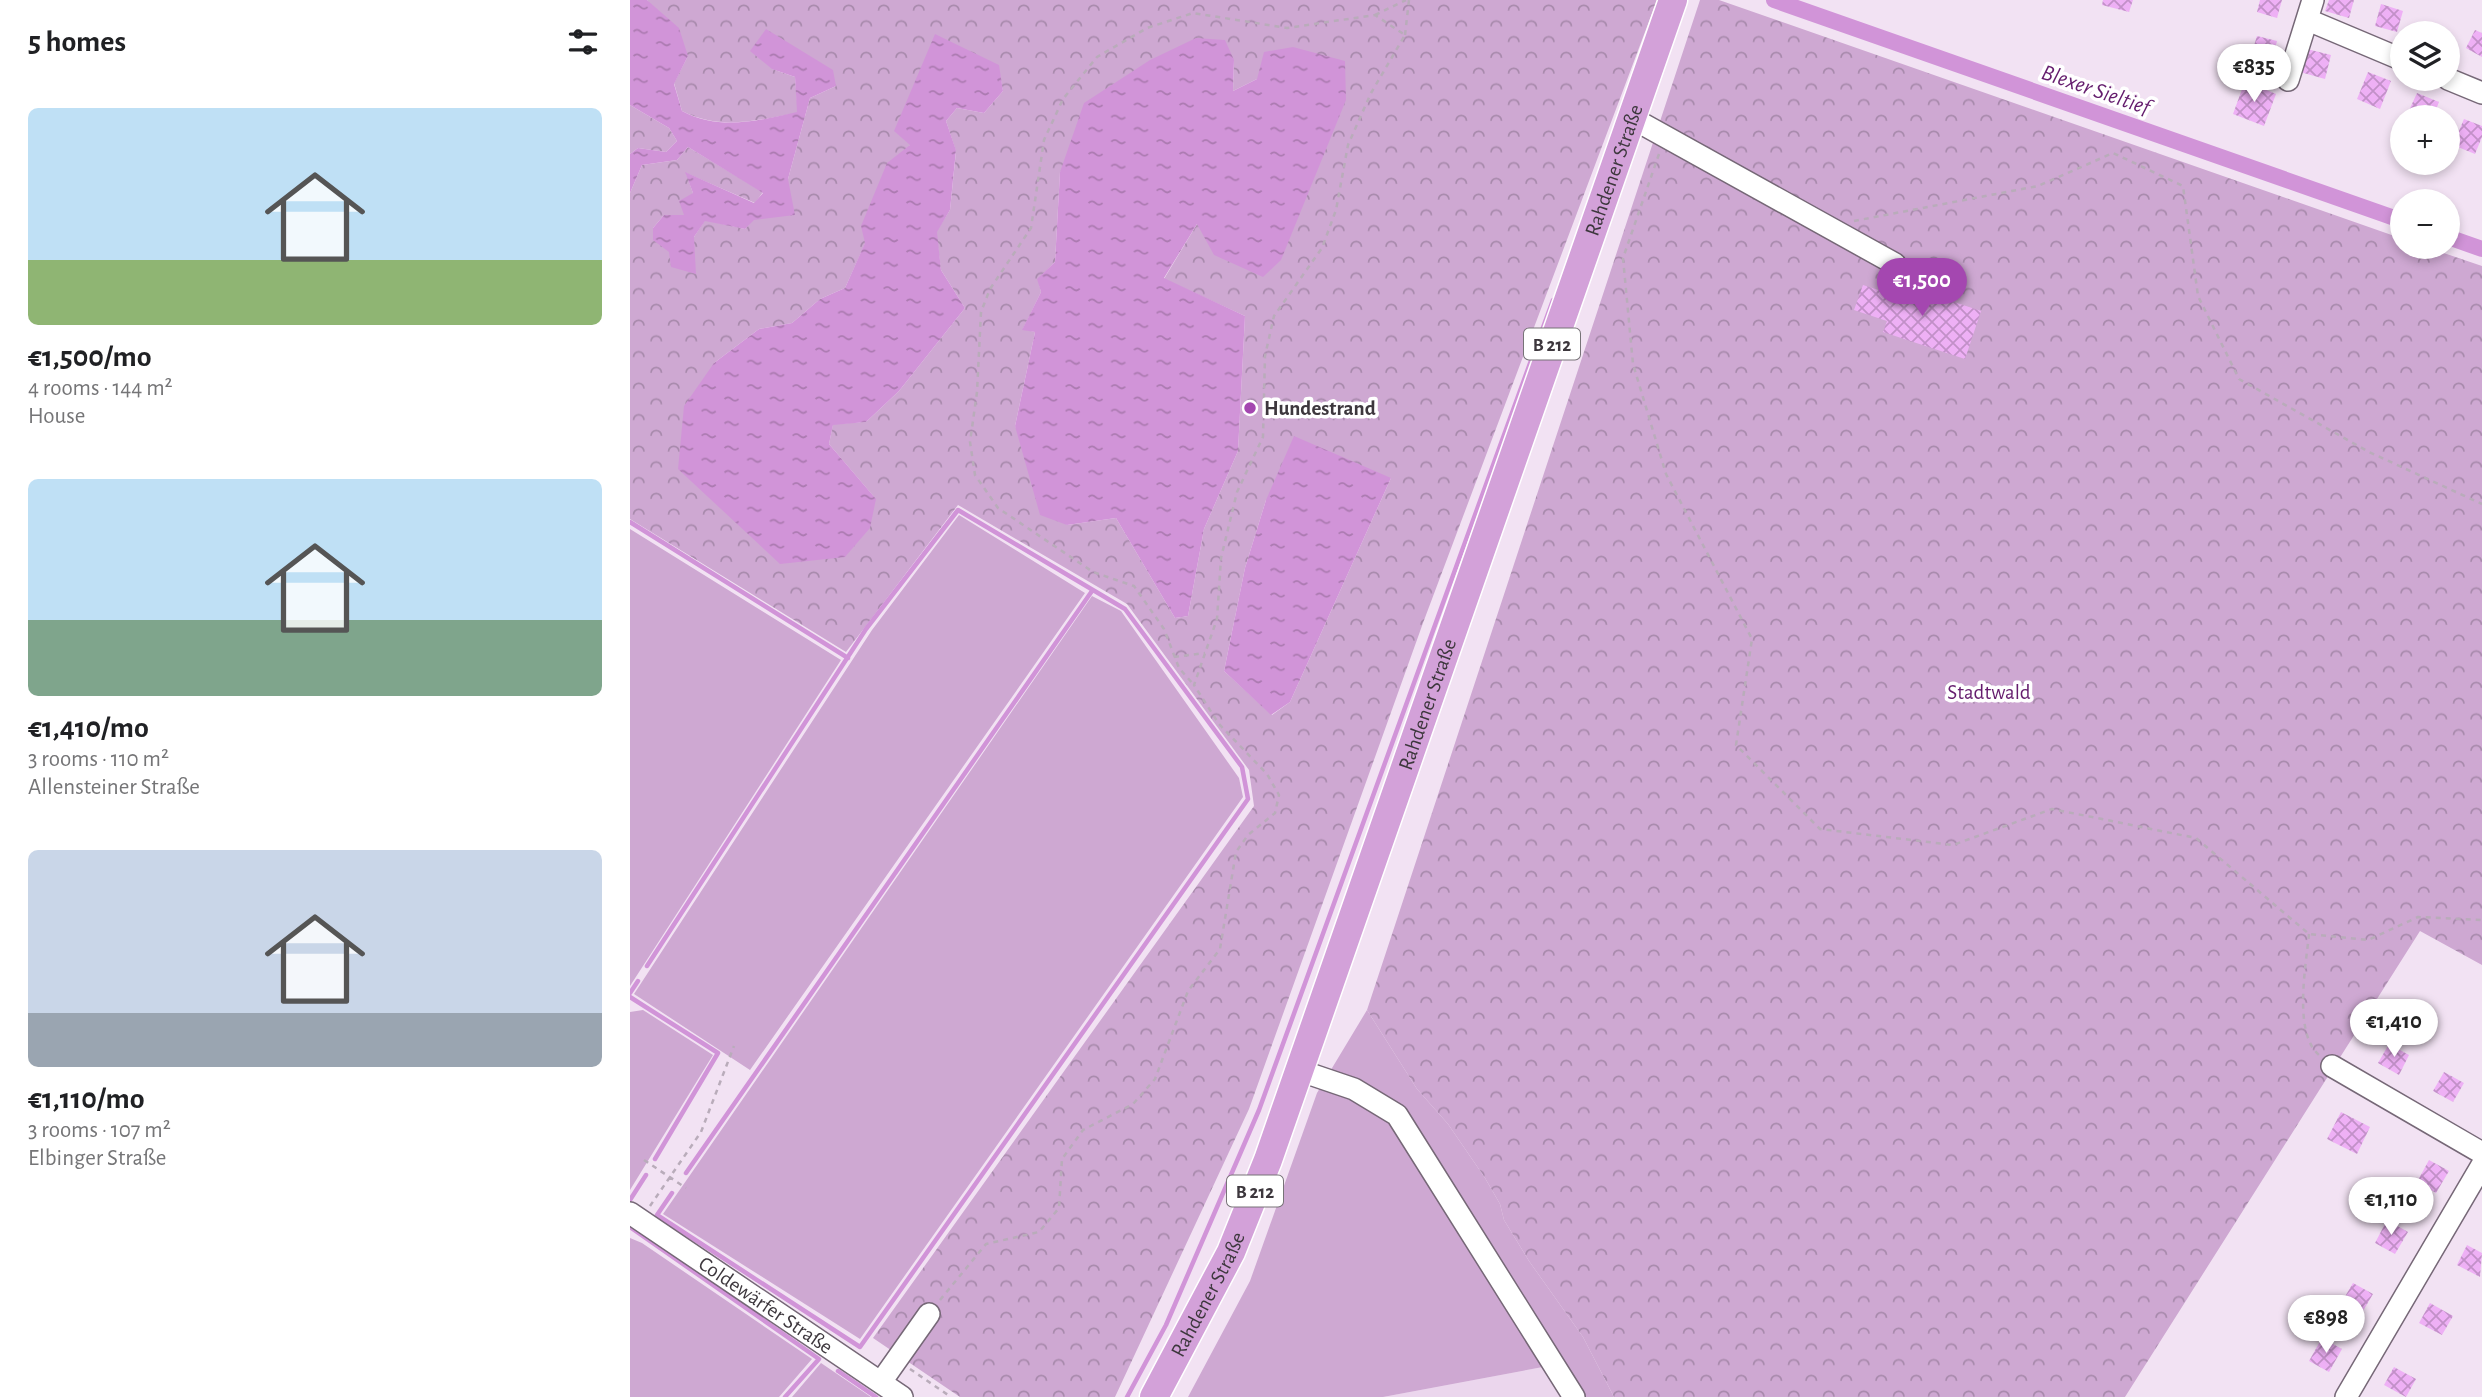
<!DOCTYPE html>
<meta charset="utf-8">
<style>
:root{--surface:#fff;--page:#f6f6f6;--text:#202124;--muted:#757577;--accent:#a447b0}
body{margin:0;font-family:"Alegreya Sans",sans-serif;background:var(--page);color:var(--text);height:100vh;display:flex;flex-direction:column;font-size:26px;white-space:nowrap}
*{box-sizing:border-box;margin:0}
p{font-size:23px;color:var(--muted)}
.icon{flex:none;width:38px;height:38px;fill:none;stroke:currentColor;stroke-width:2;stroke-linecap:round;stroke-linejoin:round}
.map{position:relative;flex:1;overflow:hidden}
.sheet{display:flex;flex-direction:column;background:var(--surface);width:630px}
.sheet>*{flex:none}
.buttons{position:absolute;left:1760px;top:21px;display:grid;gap:14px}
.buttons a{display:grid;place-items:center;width:70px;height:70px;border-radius:50%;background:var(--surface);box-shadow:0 4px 10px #0003;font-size:35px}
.price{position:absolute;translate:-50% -60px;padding:0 16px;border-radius:24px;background:#fff;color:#222;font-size:23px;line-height:46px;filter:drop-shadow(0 2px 4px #0008)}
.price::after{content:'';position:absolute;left:50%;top:42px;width:21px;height:16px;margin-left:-10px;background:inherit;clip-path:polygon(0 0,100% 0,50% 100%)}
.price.on{background:var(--accent);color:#fff}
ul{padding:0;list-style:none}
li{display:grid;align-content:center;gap:14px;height:371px;padding:0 28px}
li span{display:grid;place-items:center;height:217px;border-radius:10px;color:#555}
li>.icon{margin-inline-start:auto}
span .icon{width:126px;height:126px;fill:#fffc;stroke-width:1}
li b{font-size:30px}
h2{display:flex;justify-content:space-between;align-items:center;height:84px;padding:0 28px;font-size:30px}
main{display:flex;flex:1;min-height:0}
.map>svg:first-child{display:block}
.built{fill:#ebd6ed}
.grass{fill:#cea8d2}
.forest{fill:url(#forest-crowns);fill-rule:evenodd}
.water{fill:url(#water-ripples)}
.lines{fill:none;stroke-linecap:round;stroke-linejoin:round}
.stream{stroke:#d194d8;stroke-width:4.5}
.canal{stroke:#d194d8;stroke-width:16}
.building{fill:url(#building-cross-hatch)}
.minor-casing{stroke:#766877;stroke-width:24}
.major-casing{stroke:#fff;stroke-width:31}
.path{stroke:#b9acba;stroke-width:2.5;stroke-dasharray:5 5;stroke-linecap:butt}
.minor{stroke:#fff;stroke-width:21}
.major{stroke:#d3a1d9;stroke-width:28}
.poi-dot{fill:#a447b0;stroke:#fff;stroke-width:2.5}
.labels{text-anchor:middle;stroke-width:7;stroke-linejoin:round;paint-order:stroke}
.shield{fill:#fff;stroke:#777377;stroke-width:2}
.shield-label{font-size:19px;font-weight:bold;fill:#3d373d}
.street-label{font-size:21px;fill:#3d373d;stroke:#fff}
.poi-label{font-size:21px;font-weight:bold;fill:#3d373d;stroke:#fff;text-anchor:start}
.park-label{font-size:21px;fill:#651c6d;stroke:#fff}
.water-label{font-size:23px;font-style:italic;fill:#641c6d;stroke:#fff}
</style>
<main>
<section class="sheet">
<h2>5 homes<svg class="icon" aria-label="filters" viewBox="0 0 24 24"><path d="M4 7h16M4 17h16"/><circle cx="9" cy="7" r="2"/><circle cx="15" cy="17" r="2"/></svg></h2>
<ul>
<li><span style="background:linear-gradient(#bfe0f5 70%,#8fb573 0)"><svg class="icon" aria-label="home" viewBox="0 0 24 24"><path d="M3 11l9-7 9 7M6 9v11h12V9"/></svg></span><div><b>€1,500/mo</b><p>4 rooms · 144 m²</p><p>House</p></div></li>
<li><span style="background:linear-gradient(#bfe0f5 65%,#7fa58c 0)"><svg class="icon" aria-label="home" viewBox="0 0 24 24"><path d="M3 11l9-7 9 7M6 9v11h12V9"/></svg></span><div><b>€1,410/mo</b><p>3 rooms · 110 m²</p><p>Allensteiner Straße</p></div></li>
<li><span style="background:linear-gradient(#c9d6e8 75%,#9aa5b1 0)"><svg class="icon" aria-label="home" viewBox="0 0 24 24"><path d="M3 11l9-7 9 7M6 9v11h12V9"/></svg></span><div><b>€1,110/mo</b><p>3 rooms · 107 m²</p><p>Elbinger Straße</p></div></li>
</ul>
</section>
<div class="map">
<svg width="1852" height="1397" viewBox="0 0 1852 1397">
<defs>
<pattern id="forest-crowns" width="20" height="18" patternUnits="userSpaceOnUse" patternTransform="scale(1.75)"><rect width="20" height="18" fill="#cea8d2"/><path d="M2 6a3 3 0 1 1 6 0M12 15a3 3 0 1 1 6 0" fill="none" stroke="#a88aac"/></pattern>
<pattern id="water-ripples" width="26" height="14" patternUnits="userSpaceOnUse" patternTransform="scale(1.75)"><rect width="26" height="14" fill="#d194d8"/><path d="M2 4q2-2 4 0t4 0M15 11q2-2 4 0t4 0" fill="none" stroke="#ab7ab0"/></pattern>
<pattern id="building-cross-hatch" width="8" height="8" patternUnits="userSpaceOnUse" patternTransform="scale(1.75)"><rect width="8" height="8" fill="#eeb0f5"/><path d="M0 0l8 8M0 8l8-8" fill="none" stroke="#c290c8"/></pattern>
</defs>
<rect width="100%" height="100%" fill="#f2e2f3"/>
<!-- built -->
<path class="built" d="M934,1363L956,1397H753Z"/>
<!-- grass -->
<path class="grass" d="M329,515L455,593L120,1070L4,994L242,630Z
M0,529L211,660L0,986Z
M462,596L491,611L609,778L613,797L230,1339L33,1214Z
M13,1010L83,1055L0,1190V1012Z
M737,1010L787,1089L818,1124L855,1178L870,1204L874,1220L899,1261L953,1337L984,1397H956L934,1363L753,1397H558L620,1281L687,1093Z
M0,1238L12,1243L182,1359L149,1397H0Z
M191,1363L241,1397H162Z"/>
<!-- forest -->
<path class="forest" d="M17,0H1027L793,623L619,1109L485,1397H330L243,1338L624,806L619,770L497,604L328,505L216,652L0,519V193L12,165L47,160L58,147L133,192L125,203L56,173L63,193L55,215H34L23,228L64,237L75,220L115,229L158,179L180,98L206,86L142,69L165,77L168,113C126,120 91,131 52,111L44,83L58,56ZM604,60L603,91L627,79L567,224L534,279L615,316L608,451L574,529L558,616L545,618L486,518L437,525L385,426L405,332L393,329L411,292L408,279L425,262L430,172ZM368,65L373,91L354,113L327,108L316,121L326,151L320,210L306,232L311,270L335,308L269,391L236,422L203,424L199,444L245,498L84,363L129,329L162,323L190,299L215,288L280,145ZM761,478L660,702L642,715L594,671L615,568L636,500Z
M1070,0H1089L1773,239V247H1796L1852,266V965L1790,931L1495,1397H984L953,1337L899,1261L874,1220L870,1204L855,1178L818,1124L787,1089L737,1010Z
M0,105L39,128L47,141L36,152L8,148L0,154Z"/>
<!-- water -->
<path class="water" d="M0,0H17L49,28L58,56L44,84L52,111C90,131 127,121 167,112L165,77L142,69L120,51L136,29L203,70L206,86L180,98L158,179L165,215L124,220L115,229L75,221L64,237L66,274L41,267L39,252L23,240V228L34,215H54L49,201L63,193L55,172L124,203L133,193L58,147L47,160L12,165L0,193V154L8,148L36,152L47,141L39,128L0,105Z
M305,34L369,65L373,91L354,113L327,108L316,121L326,150L320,210L307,232L311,270L335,308L269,391L236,422L203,425L199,444L246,499L240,528L215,557L150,564L48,469L54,406L84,363L129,329L162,323L190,299L215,288L235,243L231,226L257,163L280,145L264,131Z
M566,38L595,40L604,60L603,91L627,79L634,52L663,47L715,61L716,100L651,260L633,277L584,255L567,224L534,278L615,316L608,451L574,529L558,616L545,618L486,518L437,525L410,515L385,426L405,332L392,330L411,292L407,279L425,262L430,172L454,103L520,60Z
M664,436L761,478L660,702L641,715L594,671L615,568L636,500Z"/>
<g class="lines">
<!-- stream -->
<path class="stream" d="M0,522L218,658
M17,966L236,629L328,510L495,609L612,767L618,799L230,1347L27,1215L42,1193
M0,993L8,981
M0,997L88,1053L25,1159
M56,1173L462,591
M0,1200L16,1175
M0,1227L189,1359L155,1397
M208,1371L246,1397
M497,1397L536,1325L629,1110L923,300"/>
<!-- canal -->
<path class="canal" d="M1144,0L1773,221
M1818,237L1852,249"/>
</g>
<!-- building -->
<path class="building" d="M1473,0H1503L1499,12L1472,5Z
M1630,0H1652L1647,18L1627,12Z
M1699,0H1724L1719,18L1695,11Z
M1751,4L1773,11L1767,32L1745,26Z
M1845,30L1852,33V57L1836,48Z
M1627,36L1647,41L1642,61L1621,55Z
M1677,49L1701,55L1695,79L1670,72Z
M1738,72L1761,81L1750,109L1727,99Z
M1615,81L1646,94L1634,126L1603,114Z
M1787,93L1809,102L1803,117H1776Z
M1834,119L1852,126V137L1845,154L1823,145Z
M1264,282L1351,311L1335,359L1253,332L1257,321L1224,310L1233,285L1261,294Z
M1759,1044L1779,1055L1769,1075L1748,1063Z
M1814,1072L1834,1083L1823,1102L1803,1091Z
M1711,1112L1740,1127L1727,1154L1697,1139Z
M1799,1160L1819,1171L1806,1193L1787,1182Z
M1757,1220L1778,1232L1765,1254L1745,1243Z
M1837,1245L1852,1253L1850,1277L1827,1265Z
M1723,1283L1743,1294L1730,1316L1710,1305Z
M1800,1303L1823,1316L1812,1335L1789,1323Z
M1692,1338L1712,1349L1699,1372L1679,1361Z
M1764,1367L1786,1379L1776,1397L1754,1385Z"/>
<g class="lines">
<!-- minor casing -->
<g class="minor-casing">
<g id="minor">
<path d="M1678,20L1773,60"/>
<path d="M1818,79L1852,93"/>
<path d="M1658,80L1683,0"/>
<path d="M1000,117L1265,264"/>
<path d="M1702,1066L1852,1153"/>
<path d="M671,1071L724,1089L767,1115L944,1397"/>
<path id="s1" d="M0,1213L272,1397"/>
<path d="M251,1382L299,1314"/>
<path d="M1716,1397L1852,1165"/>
</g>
</g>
<!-- major casing -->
<g class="major-casing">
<g id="major">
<path id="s2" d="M524,1397L601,1252L638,1160L1043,0"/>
</g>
</g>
<!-- path -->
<path class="path" d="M745,15L776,0
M775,35L779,0
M1029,154L993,258L1003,364L1036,474L1122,639L1106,745L1190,829L1323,845L1422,809L1566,838L1679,934L1738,940L1788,917L1852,920
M1224,221L1408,186L1483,153L1553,186L1568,296L1609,379L1739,452L1852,504
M544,657L575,653
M1679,934C1676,965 1663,1033 1689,1055
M14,1160L56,1188
M20,1206L71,1132L104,1046
M310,1300L356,1244L409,1232L429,1208L432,1159L453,1130L503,1104L525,1079L558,991L590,949L606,852L618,835L645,813L649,795L637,774L589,724L564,685L587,619L591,558L607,492L633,437L635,356L644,316L692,248L706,210L718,145L741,93L775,35L745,15L657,28L563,13L517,28L467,57L433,99L414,140L401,228L360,289L351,312L347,392L340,442L345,475L368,508L463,572L504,586L534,629L549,668L564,685
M280,1369L321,1397"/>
<!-- minor -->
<use href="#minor" class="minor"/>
<!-- major -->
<use href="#major" class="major"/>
</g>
<!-- markers -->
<circle class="poi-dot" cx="620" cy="408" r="7"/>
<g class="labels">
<!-- shield labels -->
<g class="shield">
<rect x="894" y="328.5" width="56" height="31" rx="5"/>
<rect x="597" y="1175.5" width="56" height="31" rx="5"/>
</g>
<g class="shield-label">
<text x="922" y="351">B 212</text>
<text x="625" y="1198">B 212</text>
</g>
<!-- street labels -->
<g class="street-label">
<text dy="7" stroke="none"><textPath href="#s2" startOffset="1312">Rahdener Straße</textPath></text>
<text dy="7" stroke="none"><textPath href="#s2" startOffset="746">Rahdener Straße</textPath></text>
<text dy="7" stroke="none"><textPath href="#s2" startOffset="116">Rahdener Straße</textPath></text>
<text dy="7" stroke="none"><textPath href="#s1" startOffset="164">Coldewärfer Straße</textPath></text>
</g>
<!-- poi labels -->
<g class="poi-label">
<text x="634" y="415">Hundestrand</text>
</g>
<!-- park labels -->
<g class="park-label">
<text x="1359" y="699">Stadtwald</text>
</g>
<!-- water labels -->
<g class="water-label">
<text transform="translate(1466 89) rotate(19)" y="8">Blexer Sieltief</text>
</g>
</g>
</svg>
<div class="buttons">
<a><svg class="icon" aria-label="layers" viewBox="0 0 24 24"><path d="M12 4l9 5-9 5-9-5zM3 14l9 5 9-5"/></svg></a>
<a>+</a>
<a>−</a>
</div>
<b class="price" style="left:1624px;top:104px">€835</b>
<b class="price on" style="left:1292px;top:318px">€1,500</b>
<b class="price" style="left:1764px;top:1059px">€1,410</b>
<b class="price" style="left:1761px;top:1237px">€1,110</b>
<b class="price" style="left:1696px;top:1355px">€898</b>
</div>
</main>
